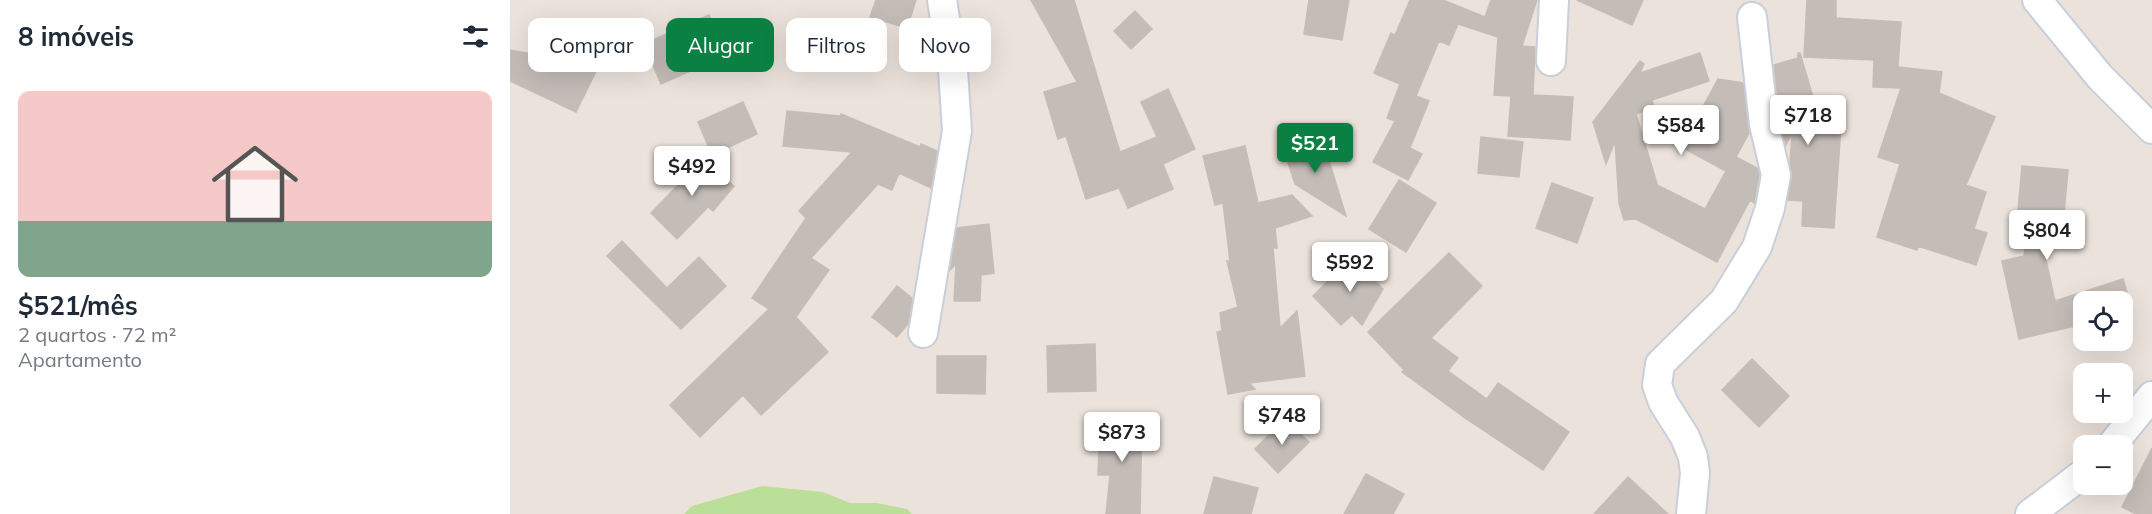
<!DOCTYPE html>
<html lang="pt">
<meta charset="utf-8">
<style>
:root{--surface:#fff;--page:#f6f6f7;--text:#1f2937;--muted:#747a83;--line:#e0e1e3;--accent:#0b8043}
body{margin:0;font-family:Mulish,sans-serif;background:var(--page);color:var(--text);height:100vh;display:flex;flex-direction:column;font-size:22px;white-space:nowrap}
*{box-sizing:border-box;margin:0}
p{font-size:20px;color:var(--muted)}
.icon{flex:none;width:33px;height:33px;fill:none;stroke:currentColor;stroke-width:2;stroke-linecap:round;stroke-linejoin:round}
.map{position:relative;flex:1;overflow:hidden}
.sheet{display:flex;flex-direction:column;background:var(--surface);width:510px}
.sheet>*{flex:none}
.guide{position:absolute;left:18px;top:18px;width:570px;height:54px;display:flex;gap:12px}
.tools{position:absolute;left:1563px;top:291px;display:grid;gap:12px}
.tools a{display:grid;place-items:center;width:60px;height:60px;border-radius:12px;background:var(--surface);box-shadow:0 6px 24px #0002;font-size:30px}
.price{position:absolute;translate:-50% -51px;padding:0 14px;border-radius:6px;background:#fff;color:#222;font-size:20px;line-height:39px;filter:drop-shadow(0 2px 3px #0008)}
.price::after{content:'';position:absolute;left:50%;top:36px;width:18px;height:14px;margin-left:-9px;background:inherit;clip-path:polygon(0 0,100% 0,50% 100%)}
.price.on{background:var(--accent);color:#fff}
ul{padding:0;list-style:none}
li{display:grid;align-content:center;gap:12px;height:318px;padding:0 18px}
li+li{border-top:2px solid var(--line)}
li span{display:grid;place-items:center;height:186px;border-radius:12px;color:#555}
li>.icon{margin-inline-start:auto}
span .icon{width:108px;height:108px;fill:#fffc;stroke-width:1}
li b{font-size:26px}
h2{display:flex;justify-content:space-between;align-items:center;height:72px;padding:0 18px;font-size:26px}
.chip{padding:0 21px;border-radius:12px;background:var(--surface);box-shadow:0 6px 24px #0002;font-size:21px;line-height:54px}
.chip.on{background:var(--accent);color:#fff}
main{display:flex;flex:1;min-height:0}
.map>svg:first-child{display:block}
.green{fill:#bbdf99}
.building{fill:#c3bcb7;stroke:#c6bdb5;stroke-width:1.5}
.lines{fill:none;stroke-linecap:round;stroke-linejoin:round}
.minor-casing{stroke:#c9cfda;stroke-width:32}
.minor{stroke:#fff;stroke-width:28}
</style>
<main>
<section class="sheet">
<h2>8 imóveis<svg class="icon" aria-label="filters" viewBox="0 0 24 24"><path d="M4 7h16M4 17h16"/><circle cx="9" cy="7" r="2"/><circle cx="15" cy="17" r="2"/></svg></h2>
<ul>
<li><span style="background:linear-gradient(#f6c9c9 70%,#7fa58c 0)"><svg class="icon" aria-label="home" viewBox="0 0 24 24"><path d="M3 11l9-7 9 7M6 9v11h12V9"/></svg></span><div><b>$521/mês</b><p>2 quartos · 72 m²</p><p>Apartamento</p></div></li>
</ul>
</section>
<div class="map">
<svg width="1642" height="514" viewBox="0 0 1642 514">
<rect width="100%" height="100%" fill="#ebe2db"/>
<!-- green -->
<path class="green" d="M252,486L313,492L340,503H367L397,509L402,514H174L182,506Z"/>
<!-- building -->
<path class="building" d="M366,0H406L397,28L360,17Z
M521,0H564L610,152L647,137L631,102L658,89L685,149L653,164L663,189L618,208L609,188L576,199L556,136L548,139L534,92L567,82Z
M799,0H839L832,40L794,34Z
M900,0H933L975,17L981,0H1027L1012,46L1025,47L1023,95L1063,97L1060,140L998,136L1001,96L984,95L988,37L948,24L939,45L929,41L906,96L919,101L900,148L912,154L898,180L863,162L885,121L877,118L890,84L864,73L881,33L885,35Z
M1067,0H1133L1122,25Z
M1297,0H1326V18L1391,22L1388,67L1432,72L1429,93L1485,117L1456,185L1476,192L1464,229L1477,233L1466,265L1408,246L1407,250L1367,237L1390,164L1368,157L1391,88L1363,87L1364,60L1294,57Z
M625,11L642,29L621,49L604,31Z
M199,15L216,55L151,84L134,44Z
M45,44L89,65L66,112L0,81V50L38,57Z
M1190,53L1199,81L1142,100L1144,107L1126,114L1148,187L1149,186L1195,209L1216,171L1171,147L1208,79L1233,83L1239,133L1226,157L1247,168L1249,175L1244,203L1240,200L1207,262L1126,219L1114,220L1109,203L1105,141L1096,164L1083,122L1130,61L1134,64L1130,73Z
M1288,53H1290L1311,124L1331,126L1324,228L1292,226L1293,201L1278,200L1282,177L1280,164L1282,133L1276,145L1270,121L1264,65L1288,58Z
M233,102L247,134L202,155L188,122Z
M277,111L330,116L331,114L410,147L411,144L427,151L421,188L389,173L382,190L368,184L301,258L319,270L286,317L318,352L251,415L233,395L190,437L160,405L259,309L242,298L296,218L289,211L342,152L273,146Z
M971,137L1013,142L1009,177L968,173Z
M813,141L836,216L785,184L775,154Z
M735,146L748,203L782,195L802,216L765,228L767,248H763L770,328L787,311L795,376L739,383L745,389L718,394L707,332L712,331L710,313L728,307L717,261H720L713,203L705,205L693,156Z
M186,155L224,186L203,211L198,207L167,239L141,213L170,183L165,179Z
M1512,166L1558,170L1552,235L1530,233L1545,301L1613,279L1620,302H1574V324L1509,339L1492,261L1514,256L1519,211L1508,210Z
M889,180L926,203L896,252L859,229Z
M1042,183L1083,198L1067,243L1026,228Z
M479,224L484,273L471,275L470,301H444L446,264L440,270L447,228Z
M112,241L157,288L189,257L216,286L171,329L97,256Z
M939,253L972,286L921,338L948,358L938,371L977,399L988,383L1059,432L1033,470L955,418L892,372L894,370L858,332Z
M842,257L873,289L852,325L842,315L831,325L803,296Z
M387,286L402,298L398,324L387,337L362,317Z
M585,344L586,391L538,392L537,346Z
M427,356H476L475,394L427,393Z
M1242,359L1279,396L1249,427L1212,390Z
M590,417L632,418L630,514H596L600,475H588Z
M775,419L799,442L768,473L745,449Z
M1642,448V514H1626L1612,507Z
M856,474L894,494L883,514H834Z
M704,477L748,488L741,514H694Z
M1118,477L1158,514H1084Z"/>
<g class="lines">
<!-- minor casing -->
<g class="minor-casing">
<path id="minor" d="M1527,0L1590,77L1642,129
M1041,61L1044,0
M413,333L447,131L443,70L432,0
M1601,446L1642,396
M1181,514L1185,473L1183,457L1175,437L1153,402L1147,385L1150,364L1214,301L1247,247L1260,208L1266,175L1254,124L1242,17
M1520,514L1574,473"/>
</g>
<!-- minor -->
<use href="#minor" class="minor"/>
</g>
</svg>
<div class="tools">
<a><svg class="icon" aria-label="locate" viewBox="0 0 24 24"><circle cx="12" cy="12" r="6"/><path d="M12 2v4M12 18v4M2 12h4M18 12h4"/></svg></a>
<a>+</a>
<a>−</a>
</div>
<b class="price" style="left:1298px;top:146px">$718</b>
<b class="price" style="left:1171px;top:156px">$584</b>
<b class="price on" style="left:805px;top:174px">$521</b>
<b class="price" style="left:182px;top:197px">$492</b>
<b class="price" style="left:1537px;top:261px">$804</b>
<b class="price" style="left:840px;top:293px">$592</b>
<b class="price" style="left:772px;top:446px">$748</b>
<b class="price" style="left:612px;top:463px">$873</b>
<div class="guide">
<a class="chip">Comprar</a>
<a class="chip on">Alugar</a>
<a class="chip">Filtros</a>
<a class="chip">Novo</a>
</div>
</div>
</main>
